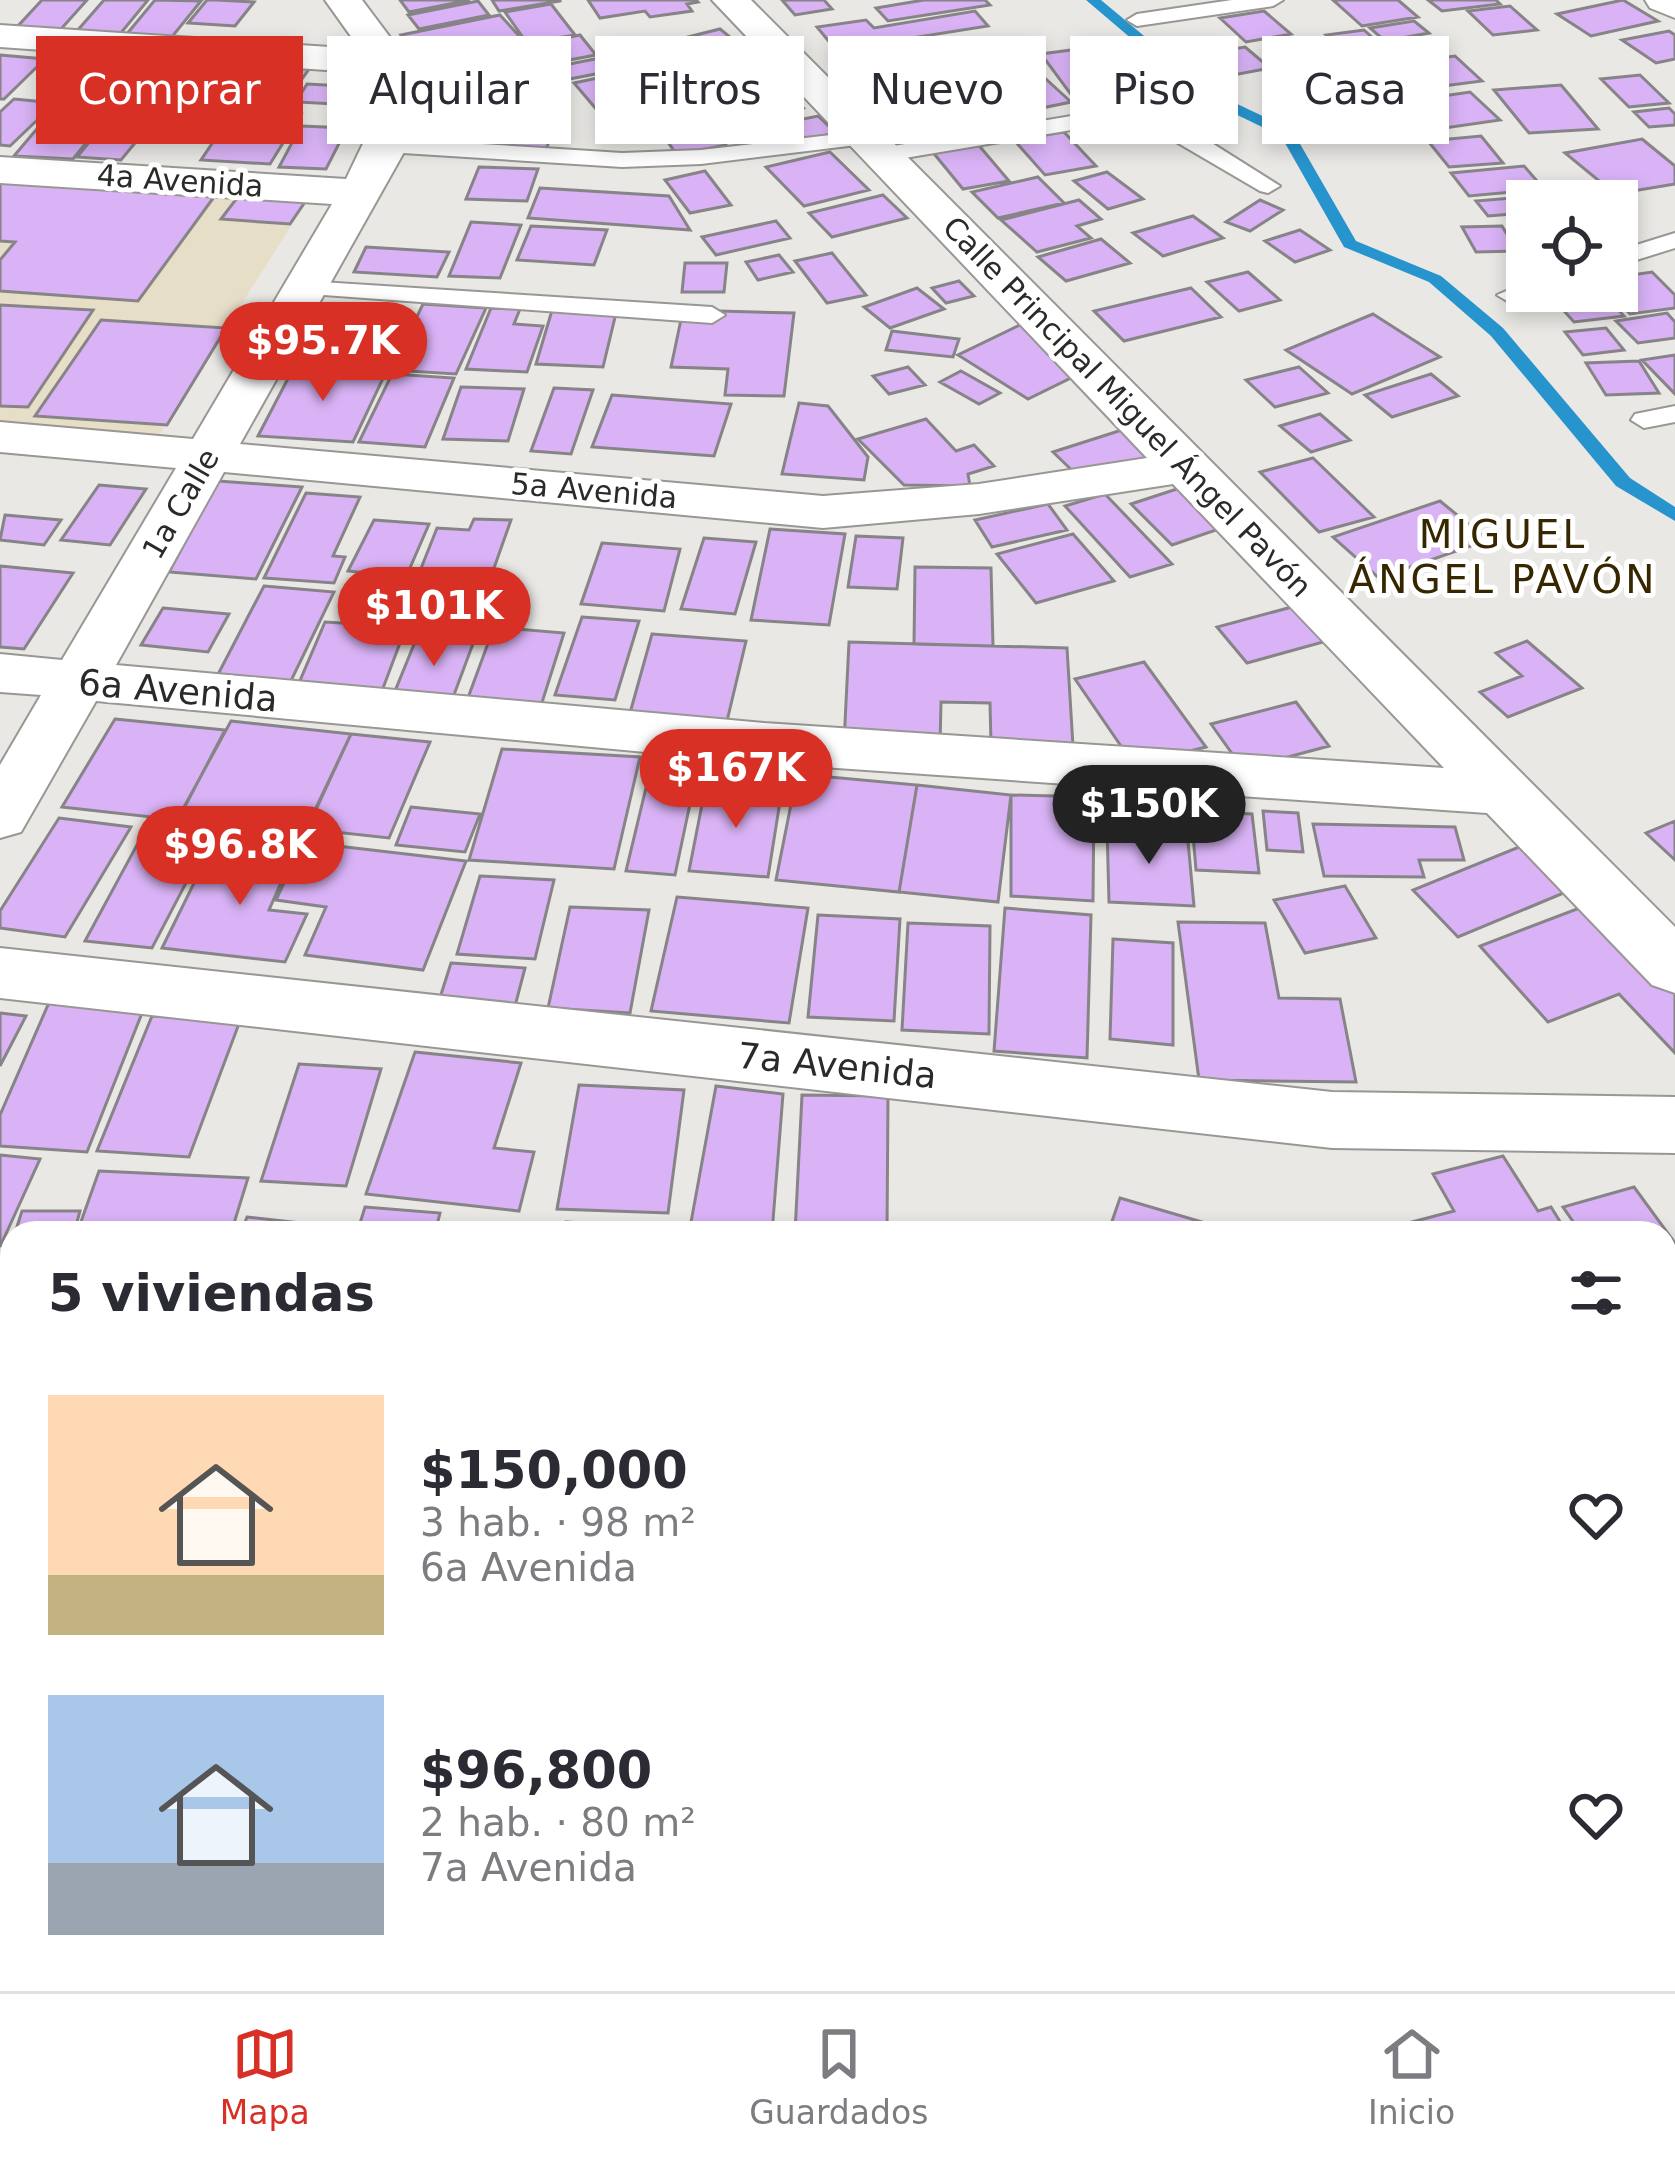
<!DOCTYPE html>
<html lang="es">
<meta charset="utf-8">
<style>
:root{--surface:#fff;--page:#f7f7f7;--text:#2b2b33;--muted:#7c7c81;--line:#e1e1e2;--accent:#d93025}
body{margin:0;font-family:"DejaVu Sans",sans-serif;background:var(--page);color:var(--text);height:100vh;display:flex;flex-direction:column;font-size:45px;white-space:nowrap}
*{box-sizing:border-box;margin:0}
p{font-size:39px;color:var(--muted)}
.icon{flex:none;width:66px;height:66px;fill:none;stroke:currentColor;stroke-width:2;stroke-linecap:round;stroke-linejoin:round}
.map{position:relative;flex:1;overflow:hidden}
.panel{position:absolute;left:0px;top:1221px;width:1677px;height:771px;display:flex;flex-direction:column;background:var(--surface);border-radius:36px 36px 0 0;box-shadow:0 6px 18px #0003}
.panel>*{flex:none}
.top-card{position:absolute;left:36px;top:36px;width:1605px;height:108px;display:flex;gap:24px}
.controls{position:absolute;left:1506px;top:180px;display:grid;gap:24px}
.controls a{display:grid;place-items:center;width:132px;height:132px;border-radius:0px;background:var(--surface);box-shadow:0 6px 18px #0003;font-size:60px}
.price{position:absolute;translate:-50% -102px;padding:0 27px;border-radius:42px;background:var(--accent);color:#fff;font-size:39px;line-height:78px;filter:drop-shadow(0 3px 6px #0008)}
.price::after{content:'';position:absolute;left:50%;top:72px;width:36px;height:27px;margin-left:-18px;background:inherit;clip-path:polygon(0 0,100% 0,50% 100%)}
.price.active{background:#222;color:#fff}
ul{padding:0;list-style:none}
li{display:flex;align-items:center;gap:36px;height:300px;padding:0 48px}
li span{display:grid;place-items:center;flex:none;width:336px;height:240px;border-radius:0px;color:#555}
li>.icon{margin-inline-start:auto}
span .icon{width:144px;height:144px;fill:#fffc;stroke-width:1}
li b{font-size:51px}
h2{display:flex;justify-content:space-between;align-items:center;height:144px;padding:0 48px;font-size:51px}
.tag{padding:0 42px;border-radius:0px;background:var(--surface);box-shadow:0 6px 18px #0003;font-size:42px;line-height:108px}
.tag.active{background:var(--accent);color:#fff}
.tabs{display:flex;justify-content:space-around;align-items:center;height:168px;border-top:3px solid var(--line);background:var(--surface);font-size:33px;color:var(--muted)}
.tabs a{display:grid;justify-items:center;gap:6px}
.tabs .active{color:var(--accent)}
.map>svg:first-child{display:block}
.medical{fill:#e7dec8}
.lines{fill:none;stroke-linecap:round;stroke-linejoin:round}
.stream{fill:#2894cd;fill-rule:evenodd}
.building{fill:#d9b3f6;stroke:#868487;stroke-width:3}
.lane-casing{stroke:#999794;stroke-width:4}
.street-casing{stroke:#999794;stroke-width:4}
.lane{fill:#fff;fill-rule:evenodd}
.street{fill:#fff;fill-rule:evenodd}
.labels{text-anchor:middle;stroke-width:10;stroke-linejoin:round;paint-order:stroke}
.far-street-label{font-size:30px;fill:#2a2a28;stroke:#fff}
.street-label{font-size:36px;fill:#2a2a28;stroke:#fff}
.neighbourhood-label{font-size:39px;letter-spacing:3px;fill:#372700;stroke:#fff}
</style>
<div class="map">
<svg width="1675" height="1991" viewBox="0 0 1675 1991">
<rect width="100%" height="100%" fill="#e9e8e5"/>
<!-- medical -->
<path class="medical" d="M0,177L308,199L159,435L0,422Z"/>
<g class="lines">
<!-- stream -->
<path class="stream" d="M1086,0H1101L1210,91L1292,130L1356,241L1441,276L1503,328L1630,478L1675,507V521L1616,486L1491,336L1429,282L1344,247L1281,136L1200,97Z"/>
</g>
<!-- building -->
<path class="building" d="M42,0H87L61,29L17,27Z
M104,0H148L120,34L77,31Z
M155,0L201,1L171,38L126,35Z
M207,0H216L254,2L235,26L188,23Z
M400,0H470L409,12Z
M492,0H560V1L499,11Z
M588,0H696L698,2L687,4L692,11L650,17L645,11L600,18Z
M782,0H824L832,9L795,15Z
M924,0H985L990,5L888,21L876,8Z
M1333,0H1398L1418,17L1362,26Z
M1428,0H1496L1500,4L1442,11Z
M1623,0L1658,21L1591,36L1557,14Z
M478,1L489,15L419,29L408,15Z
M551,4L575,35L527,43L505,12Z
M1510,6L1537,30L1493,35L1468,11Z
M975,11L988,26L836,50L817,27L866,20L874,28Z
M1264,11L1291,34L1246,42L1220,18Z
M500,15L520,37L420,58L401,35Z
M1414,21L1429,33L1385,41L1370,28Z
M720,29L736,42L668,59L652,46Z
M1364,30L1393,56L1354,62L1326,35Z
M1669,31L1675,35V59L1656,63L1622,40Z
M580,35L596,55L553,63L537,44Z
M523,45L537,64L427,83L416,64Z
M902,46L921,69L859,78L841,55Z
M1318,46L1335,62L1302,67L1286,50Z
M1093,47L1136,101L1081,108L1041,54Z
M1245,47L1270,68L1228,76L1204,54Z
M636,51L648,64L564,80L554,67Z
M0,55L45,59L4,99H0Z
M100,56L150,59L114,102L62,98Z
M1455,56L1482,81L1367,96L1342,70Z
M758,57L777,75L704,90L686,72Z
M1023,58L1071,102L1027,111L980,66Z
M212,62L255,65L221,112L176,109Z
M260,66L309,69L292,93L242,89Z
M650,67L675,93L597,110L574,83Z
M145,69L198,73L169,107L116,104Z
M541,69L554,83L445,106L434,91Z
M1640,75L1669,103L1629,107L1601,79Z
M1339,76L1362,100L1328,105L1305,81Z
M307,84L345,86L335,104L296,102Z
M1561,85L1598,129L1529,133L1494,90Z
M525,92L569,94L546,149L501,147Z
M1470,92L1500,120L1417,132L1388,104Z
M789,96L803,108L775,115L762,104Z
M955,97L981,125L901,140L876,112Z
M14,99L55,103L10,146L0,145V112Z
M518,99L497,146L432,135L444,112Z
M665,100L675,115L641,120L631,106Z
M58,104L115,107L73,159L14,156Z
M1669,108L1675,114V125L1649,127L1634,112Z
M234,111L301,114L270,164L201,160Z
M701,113L726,145L677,155L654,122Z
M818,116L836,133L805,140L788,122Z
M783,125L793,143L746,149L735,131Z
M301,126L347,128L326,169L279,167Z
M100,129L144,132L121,160L77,157Z
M1064,132L1096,166L1045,175L1014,140Z
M1481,136L1503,163L1449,167L1428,141Z
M1642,139L1675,166V184L1615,194L1565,153Z
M976,142L1009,181L963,189L931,150Z
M830,152L869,190L804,206L766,167Z
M1524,166L1544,189L1469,196L1451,173Z
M479,167L538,169L527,201L466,199Z
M705,171L731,205L690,213L665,180Z
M1107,172L1143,199L1108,209L1074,181Z
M1038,177L1064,203L998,218L972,192Z
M0,182L214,197L138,301L0,291V260L15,242L0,241Z
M540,188L669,196L690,230L528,218Z
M240,194L307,199L290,224L221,219Z
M883,195L907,218L832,237L809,213Z
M1524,197L1527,213L1488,216L1476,201Z
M1079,200L1101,219L1077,226L1091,238L1037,252L1001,220Z
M1260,200L1283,210L1250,231L1226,222Z
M1193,216L1223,238L1163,256L1133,233Z
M776,221L790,238L716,255L702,237Z
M471,222L521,225L500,278L449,276Z
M531,226L607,230L594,265L517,260Z
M1502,226L1517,251L1476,252L1462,227Z
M1300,230L1330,250L1295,262L1265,241Z
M1101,239L1130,263L1066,281L1038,257Z
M366,247L449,252L437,277L354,272Z
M832,253L866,295L827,303L795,261Z
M779,255L793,272L758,280L746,262Z
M685,263H727L724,292H682Z
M1248,272L1280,300L1239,311L1207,282Z
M1652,272L1675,295V308L1630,314L1608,291H1617V277Z
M959,281L974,296L946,303L932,288Z
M917,288L944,309L890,328L864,307Z
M1191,288L1221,317L1124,341L1094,311Z
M1601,291L1624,316L1574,322L1547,292Z
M423,304L486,308L456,374L391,370Z
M0,305L93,310L28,407L0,406Z
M553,307L617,309L603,367L536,364Z
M491,308L520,309L514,324L543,326L527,372L466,369Z
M683,310L794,313L784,396L725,395L728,369L671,367Z
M1667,313L1675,322V338L1638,343L1616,321Z
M1373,314L1440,357L1352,394L1286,350Z
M101,320L226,328L167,425L35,416Z
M1022,324L1093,367L1028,399L958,355Z
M1606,328L1624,350L1583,355L1565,332Z
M892,331L959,339L953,357L886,350Z
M1675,355V394L1642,360Z
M1639,361L1659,393L1606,395L1586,363Z
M294,367L386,372L353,442L258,436Z
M908,367L925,385L889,394L873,376Z
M1299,367L1328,393L1275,407L1246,380Z
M961,371L1000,393L979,404L940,382Z
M392,374L454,378L425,447L359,442Z
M1431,374L1458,396L1392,417L1365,395Z
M461,387L524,389L508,441L443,439Z
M554,388L593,390L571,454L531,451Z
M612,395L731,404L714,456L592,447Z
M799,403L828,406L868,457L864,480L782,474Z
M1320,414L1350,440L1311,452L1280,426Z
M926,419L956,451L974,445L994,466L968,474L970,486L904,485L858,439Z
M1125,429L1155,456L1082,480L1053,452Z
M1313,458L1374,517L1319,532L1260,472Z
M218,481L302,487L256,579L169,572Z
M99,485L146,489L110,545L61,540Z
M1186,486L1228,526L1172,545L1131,504Z
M306,493L360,497L333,556L345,557L334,583L264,578Z
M1105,494L1172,564L1130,577L1065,506Z
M1440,501L1488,540L1379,578L1333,537Z
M1048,504L1067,530L992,547L975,520Z
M5,515L61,520L44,545L0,540Z
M474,519L511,520L488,585L416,581L437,528L469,530Z
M374,520L429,524L406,577L348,571Z
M770,529L845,534L829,625L751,620Z
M1073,534L1114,581L1036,603L997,554Z
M856,536L903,538L897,589L848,587Z
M704,538L756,542L735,614L681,609Z
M602,543L680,549L664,611L581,604Z
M0,566L73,573L24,649L0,647Z
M915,567L991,568L993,646L914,644Z
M264,586L334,592L287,689L214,682Z
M1303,604L1334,639L1247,663L1217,627Z
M163,608L229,614L208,652L141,645Z
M582,617L639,621L615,700L555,695Z
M325,622L406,627L380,696L296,690Z
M494,627L564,633L539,712L465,706Z
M652,634L746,641L727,721L630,713Z
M417,637L474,641L452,700L393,696Z
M1527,641L1582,688L1508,717L1480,692L1522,676L1496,653Z
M849,642L1067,648L1073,746L991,745L990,703L941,702L940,745L844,743Z
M1144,662L1206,747L1134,765L1075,679Z
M1296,702L1329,746L1243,769L1211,724Z
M115,719L225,730L178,820L62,807Z
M231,721L351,734L304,833L178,818Z
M351,734L430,742L389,838L307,829Z
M502,749L640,757L614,869L469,860Z
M652,763L698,766L675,875L626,871Z
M797,774L917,785L899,892L776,880Z
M706,784L782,789L768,877L689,871Z
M917,785L1011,795L998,902L899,892Z
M1011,795L1094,797L1093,901L1011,896Z
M411,807L480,814L465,852L396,845Z
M1191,811L1252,814L1259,873L1196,870Z
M1263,811L1298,813L1303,852L1267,850Z
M59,818L131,827L65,937L0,928V911Z
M1675,821V860L1646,833Z
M1313,824L1455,827L1464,860H1419L1424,877L1324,876Z
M1107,827L1187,831L1194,906L1109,902Z
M144,832L209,839L152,948L85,941Z
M237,840L297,846L269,910L307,914L285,962L162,948L198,875L220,877Z
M303,842L466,861L423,970L305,955L326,907L276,900Z
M1519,847L1566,892L1458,937L1413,890Z
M480,876L554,880L535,959L457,954Z
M1345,886L1376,938L1305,953L1274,900Z
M677,897L808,908L789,1023L651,1011Z
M1590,904L1675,991V1053L1619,994L1548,1022L1480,946Z
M570,907L649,910L630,1013L548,1008Z
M1005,908L1091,915L1087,1058L994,1051Z
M818,915L900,919L894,1021L808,1017Z
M1178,922L1265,923L1279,998L1340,999L1356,1082L1199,1080Z
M908,923L990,926L989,1034L902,1030Z
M1113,939L1173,943V1045L1110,1039Z
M451,963L525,968L514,1010L438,1004Z
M51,998L146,1003L87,1152L0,1146V1115Z
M0,1013L26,1016L0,1066Z
M152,1016L240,1021L189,1157L97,1151Z
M415,1052L521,1063L494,1148L534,1152L519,1211L366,1194Z
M299,1064L381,1069L346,1186L261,1181Z
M579,1085L684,1090L668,1213L557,1209Z
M716,1086L783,1094L772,1233H689Z
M802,1095L888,1096L887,1233H795Z
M0,1155L40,1159L0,1247Z
M1503,1156L1538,1211L1551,1207L1567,1233H1419L1412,1222L1454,1211L1433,1174Z
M99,1171L248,1178L231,1233H77Z
M1634,1187L1675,1243V1305L1665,1308V1233H1581L1563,1207Z
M1120,1198L1226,1229L1225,1233H1108Z
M365,1207L440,1213L435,1233H357Z
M22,1211H80L74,1233H15Z
M247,1217L337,1227L335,1233H241Z
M566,1222L669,1228V1233H564Z
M0,1418L12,1419V1495L0,1526Z
M12,1557V1611L0,1609V1584Z
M1665,1729L1675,1731V1946L1668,1945L1665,1919Z"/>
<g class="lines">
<!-- lane casing -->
<g class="lane-casing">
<path id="lane" d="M1232,0H1283L1273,6L1137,26L1127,20L1137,14Z
M1137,105L1161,111L1280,186L1268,193L1260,191L1137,119L881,162L870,155L881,148Z
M865,131L873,133V143L701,164L622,167L387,152L376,145L387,138L622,153L701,150Z
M1675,233V248L1617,266V251Z
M305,281L712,307L725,315L712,323L296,293L293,288L296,283Z
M1527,282V291H1538L1536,294L1509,302L1497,295Z
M1675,406V422L1644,428L1631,420L1635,414Z"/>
</g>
<!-- street casing -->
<g class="street-casing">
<path id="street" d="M325,0H362L398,48L421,106L408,145L240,444L823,496L979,484L1147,458L712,0H751L1675,927V993L1652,985L1487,813L764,763L96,701L21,832L0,838V765L41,695L0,692V654L62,660L176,468L0,452V422L193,439L332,204L0,183V157L346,179L381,106L369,73L0,47V25L360,49ZM224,472L823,528L979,514L1173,484L1444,768L764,723L116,665Z
M1645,0H1675V18L1650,8Z
M0,948L1332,1092L1675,1097V1153L1332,1148L0,998Z
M0,1325L12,1327V1395L0,1393Z
M0,1858L12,1860V1952L0,1950Z
M398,1980H552L557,1991H402Z"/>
</g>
<!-- lane -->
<use href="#lane" class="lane"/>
<!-- street -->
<use href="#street" class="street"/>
</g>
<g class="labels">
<!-- far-street labels -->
<g class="far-street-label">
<text transform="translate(180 181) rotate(4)" y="10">4a Avenida</text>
<text transform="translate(1127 407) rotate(46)" y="10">Calle Principal Miguel Ángel Pavón</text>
<text transform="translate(594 491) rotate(5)" y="10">5a Avenida</text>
<text transform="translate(181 504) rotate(-60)" y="10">1a Calle</text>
</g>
<!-- street labels -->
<g class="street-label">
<text transform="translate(178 690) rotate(5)" y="13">6a Avenida</text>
<text transform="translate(837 1065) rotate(6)" y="13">7a Avenida</text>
</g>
<!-- neighbourhood labels -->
<g class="neighbourhood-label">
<text x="1503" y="548">MIGUEL<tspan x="1503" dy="45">ÁNGEL PAVÓN</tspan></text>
</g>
</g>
</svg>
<div class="controls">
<a><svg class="icon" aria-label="locate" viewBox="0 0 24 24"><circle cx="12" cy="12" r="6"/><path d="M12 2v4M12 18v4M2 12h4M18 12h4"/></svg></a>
</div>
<b class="price" style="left:323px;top:404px">$95.7K</b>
<b class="price" style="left:434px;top:669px">$101K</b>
<b class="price" style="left:736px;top:831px">$167K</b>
<b class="price active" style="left:1149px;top:867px">$150K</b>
<b class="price" style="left:240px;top:908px">$96.8K</b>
<div class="top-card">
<a class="tag active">Comprar</a>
<a class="tag">Alquilar</a>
<a class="tag">Filtros</a>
<a class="tag">Nuevo</a>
<a class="tag">Piso</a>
<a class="tag">Casa</a>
</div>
<section class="panel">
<h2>5 viviendas<svg class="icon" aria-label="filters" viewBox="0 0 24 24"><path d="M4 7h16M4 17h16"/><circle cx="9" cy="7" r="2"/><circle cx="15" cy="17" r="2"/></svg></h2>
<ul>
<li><span style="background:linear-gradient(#ffd9b3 75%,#c2b280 0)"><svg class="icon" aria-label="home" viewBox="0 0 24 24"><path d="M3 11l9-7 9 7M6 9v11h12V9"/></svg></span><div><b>$150,000</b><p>3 hab. · 98 m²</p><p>6a Avenida</p></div><svg class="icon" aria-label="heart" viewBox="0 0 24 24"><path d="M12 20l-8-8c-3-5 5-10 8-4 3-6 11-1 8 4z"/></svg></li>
<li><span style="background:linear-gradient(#a9c7e8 70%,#9aa5b1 0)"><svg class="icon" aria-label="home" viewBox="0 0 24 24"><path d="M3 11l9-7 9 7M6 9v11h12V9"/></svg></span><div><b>$96,800</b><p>2 hab. · 80 m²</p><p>7a Avenida</p></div><svg class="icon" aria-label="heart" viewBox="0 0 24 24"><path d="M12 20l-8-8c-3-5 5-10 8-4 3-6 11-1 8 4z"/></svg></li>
</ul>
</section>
</div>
<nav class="tabs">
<a class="active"><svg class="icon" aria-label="map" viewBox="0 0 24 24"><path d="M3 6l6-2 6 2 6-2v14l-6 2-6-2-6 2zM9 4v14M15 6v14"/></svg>Mapa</a>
<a><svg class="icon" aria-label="saved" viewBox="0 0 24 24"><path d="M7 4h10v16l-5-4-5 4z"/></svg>Guardados</a>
<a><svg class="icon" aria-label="home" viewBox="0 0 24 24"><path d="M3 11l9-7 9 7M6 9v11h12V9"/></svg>Inicio</a>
</nav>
